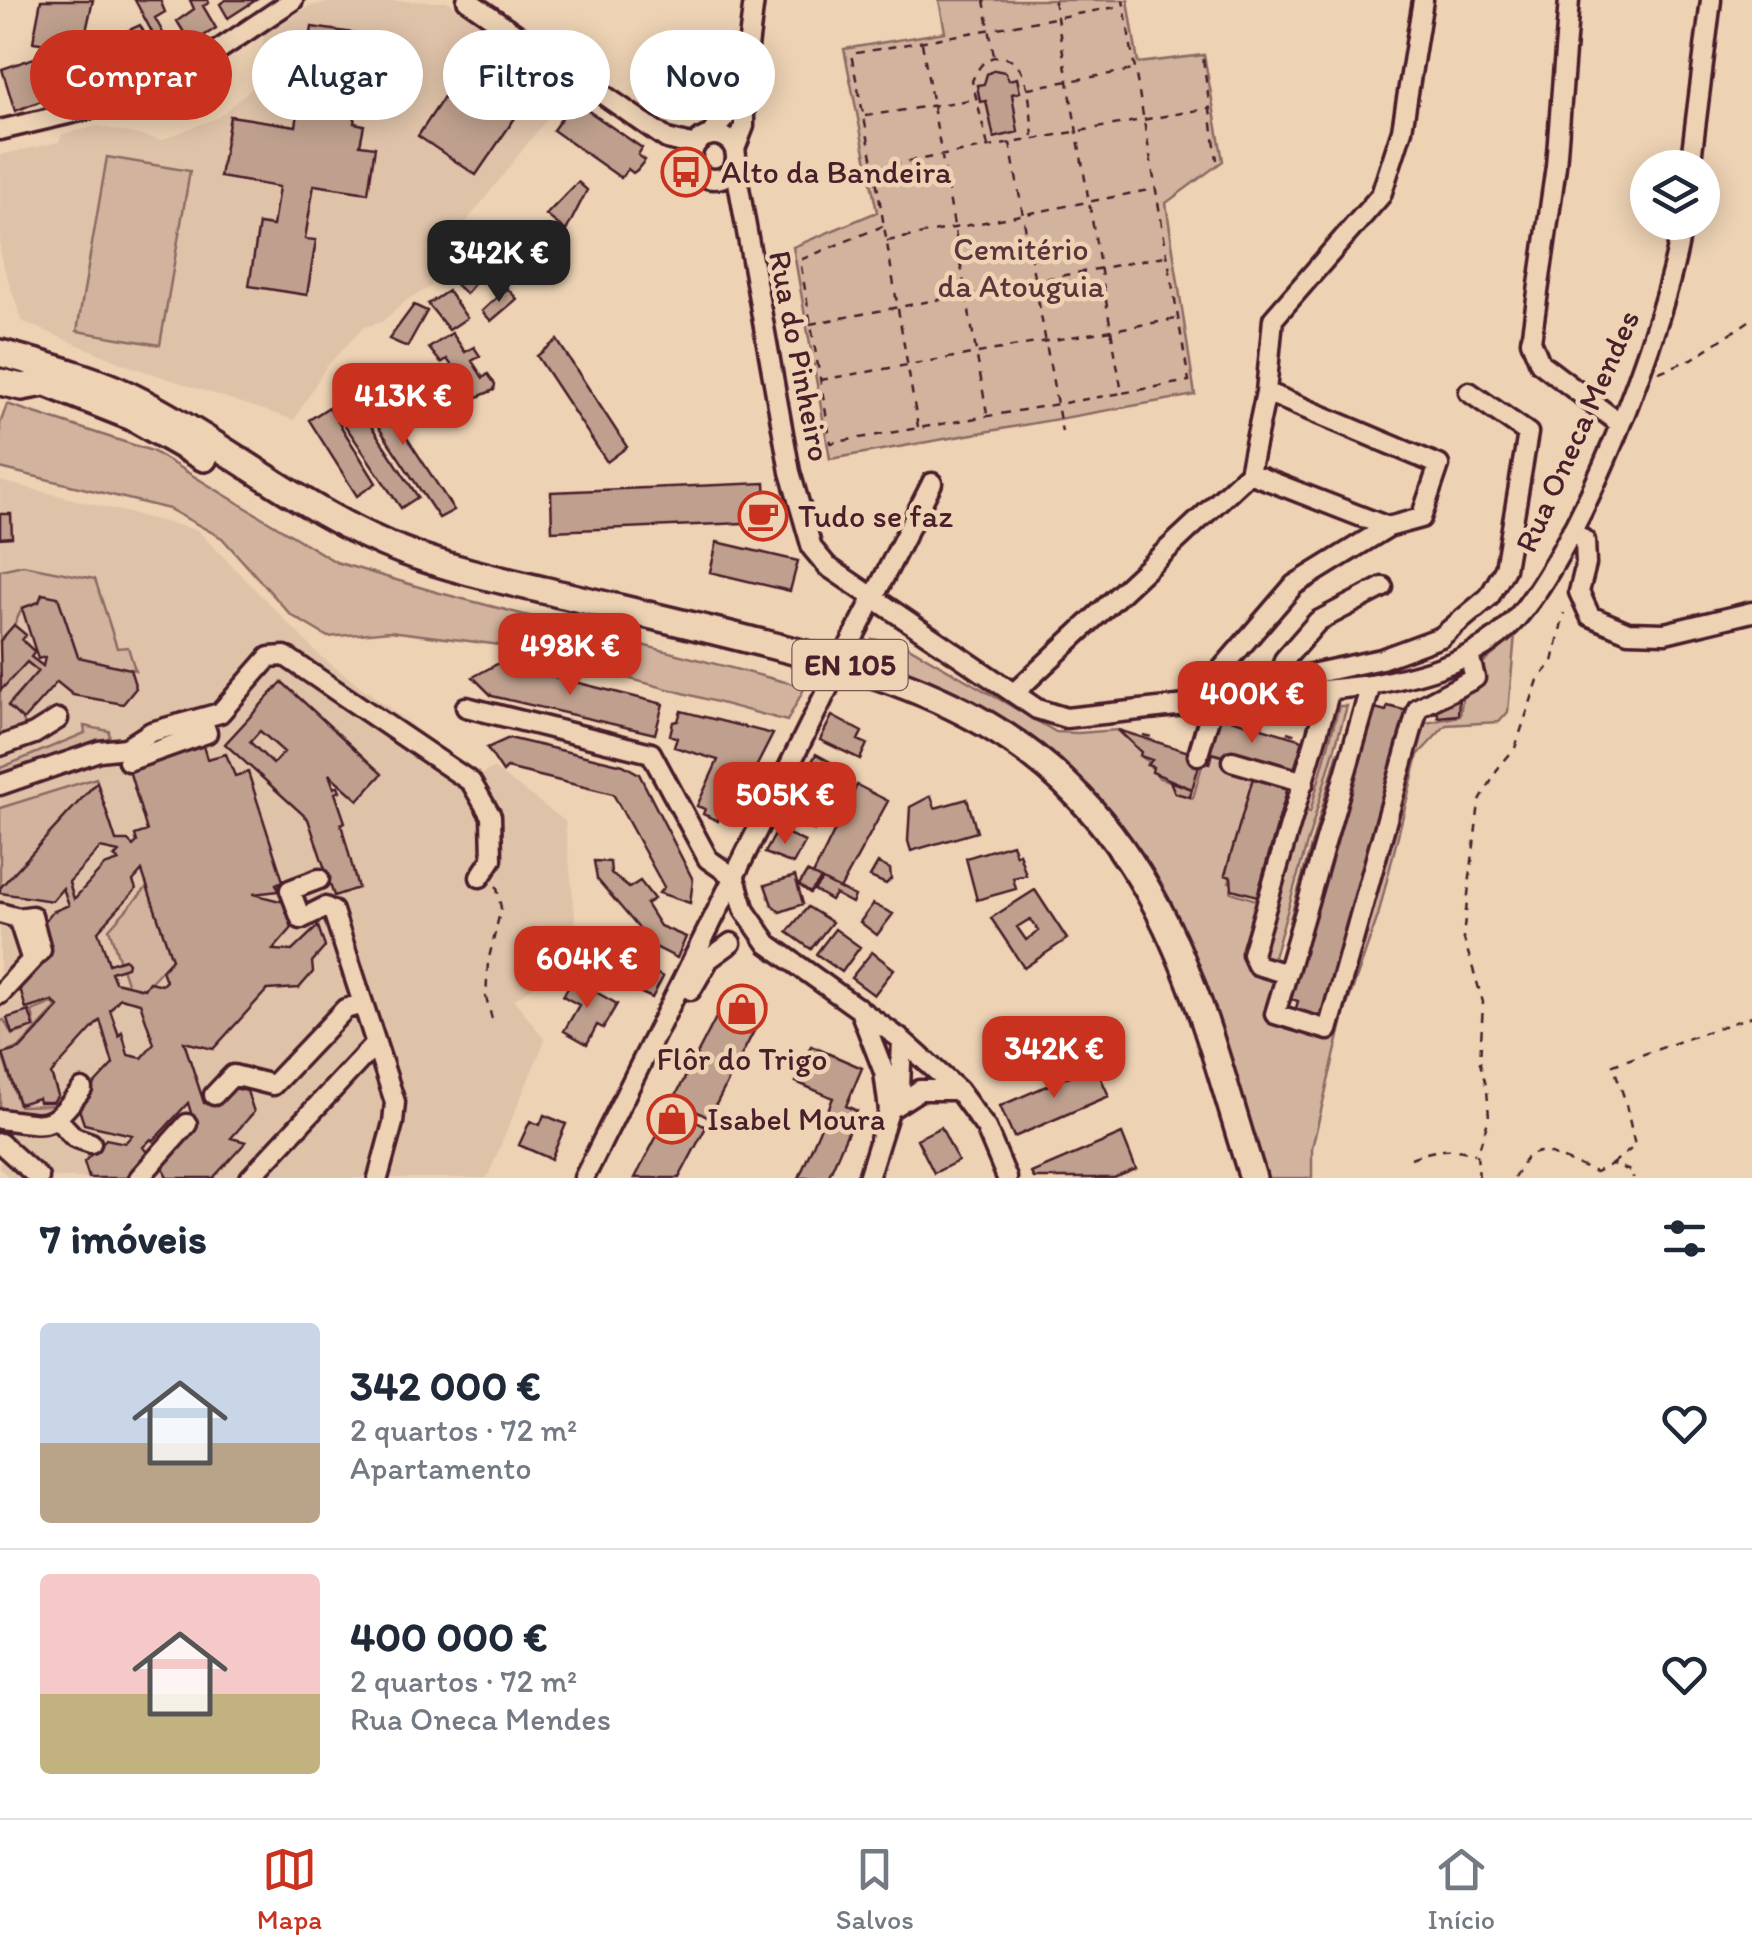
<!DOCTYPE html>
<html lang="pt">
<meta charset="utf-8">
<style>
:root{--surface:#fff;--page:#f6f6f7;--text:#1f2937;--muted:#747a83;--line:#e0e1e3;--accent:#c8321e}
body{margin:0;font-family:Itim,sans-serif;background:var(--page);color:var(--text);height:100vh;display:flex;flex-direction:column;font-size:38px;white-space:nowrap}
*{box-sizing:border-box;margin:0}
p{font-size:32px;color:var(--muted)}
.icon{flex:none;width:55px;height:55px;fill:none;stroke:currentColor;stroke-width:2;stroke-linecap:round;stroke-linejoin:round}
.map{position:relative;height:1178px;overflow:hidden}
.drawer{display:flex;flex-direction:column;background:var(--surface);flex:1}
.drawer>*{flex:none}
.top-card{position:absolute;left:30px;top:30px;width:1000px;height:90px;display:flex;gap:20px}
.buttons{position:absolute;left:1630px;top:150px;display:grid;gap:20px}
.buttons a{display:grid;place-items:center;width:90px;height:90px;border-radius:50%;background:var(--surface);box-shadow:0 5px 25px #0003;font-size:50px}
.price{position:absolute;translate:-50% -85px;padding:0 22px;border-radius:20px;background:var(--accent);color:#fff;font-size:32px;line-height:65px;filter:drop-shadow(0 2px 5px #0008)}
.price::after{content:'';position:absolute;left:50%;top:60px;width:30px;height:22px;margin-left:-15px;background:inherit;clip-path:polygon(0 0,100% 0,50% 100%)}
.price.current{background:#222;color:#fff}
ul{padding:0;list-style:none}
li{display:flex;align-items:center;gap:30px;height:250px;padding:0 40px}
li+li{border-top:2px solid var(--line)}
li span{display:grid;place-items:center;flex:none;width:280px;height:200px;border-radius:10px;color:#555}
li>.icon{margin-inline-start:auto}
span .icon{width:120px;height:120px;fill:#fffc;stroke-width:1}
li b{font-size:42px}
h2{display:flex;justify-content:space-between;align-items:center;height:120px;padding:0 40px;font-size:42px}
.pill{padding:0 35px;border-radius:45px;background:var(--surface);box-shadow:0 5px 25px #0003;font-size:35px;line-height:90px}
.pill.current{background:var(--accent);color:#fff}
.tab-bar{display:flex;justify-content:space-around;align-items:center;height:140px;border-top:2px solid var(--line);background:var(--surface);font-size:28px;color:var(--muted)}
.tab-bar a{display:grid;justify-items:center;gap:5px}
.tab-bar .current{color:var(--accent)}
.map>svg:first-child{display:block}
.built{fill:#dfc3a9}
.green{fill:#d2b49e;stroke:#8e6a64;stroke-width:2.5}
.building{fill:#bfa08e;stroke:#4a1f2b;stroke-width:2.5;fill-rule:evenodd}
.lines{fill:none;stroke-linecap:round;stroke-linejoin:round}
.minor-casing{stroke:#4a1f2b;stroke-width:25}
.highway-casing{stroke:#4a1f2b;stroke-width:32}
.path{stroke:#4a1f2b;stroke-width:2.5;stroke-dasharray:8 8;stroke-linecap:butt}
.minor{stroke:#edd2b4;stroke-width:18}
.highway{stroke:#edd2b4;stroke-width:25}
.minor-bridge-casing{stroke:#4a1f2b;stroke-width:25;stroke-linecap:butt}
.minor-bridge{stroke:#edd2b4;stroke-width:18}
.labels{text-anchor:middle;stroke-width:9;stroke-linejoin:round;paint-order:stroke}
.shield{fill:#edd2b4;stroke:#7b5554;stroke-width:2.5}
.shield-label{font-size:30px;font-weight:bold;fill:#4a1f2b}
.poi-label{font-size:32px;fill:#4a1f2b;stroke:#edd2b4;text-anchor:start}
.park-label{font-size:32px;fill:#5e353c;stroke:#edd2b4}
.street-label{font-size:32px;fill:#4a1f2b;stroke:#edd2b4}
</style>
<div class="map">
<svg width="1752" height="1178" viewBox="0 0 1752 1178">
<rect width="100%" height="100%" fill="#edd2b4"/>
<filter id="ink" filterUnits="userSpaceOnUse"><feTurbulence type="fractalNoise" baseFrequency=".01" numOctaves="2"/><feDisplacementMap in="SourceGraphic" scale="20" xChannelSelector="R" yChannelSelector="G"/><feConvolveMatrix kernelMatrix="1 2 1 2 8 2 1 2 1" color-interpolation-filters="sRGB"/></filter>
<g filter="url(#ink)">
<!-- built -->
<path class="built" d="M346,0L449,2L571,88L439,257L431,287L408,299L382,322L364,327L326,367L294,420L126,365L22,321L0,255V155L59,142L62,134L98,126L161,140L219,117L253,87L265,34L309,6Z
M0,481L197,530L320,656L479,776L493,768L565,821L579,955L514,1000L545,1040L487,1178H10L0,1169Z"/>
<!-- green -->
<path class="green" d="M939,0H1128L1138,63L1204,55L1223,161L1166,203L1195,395L830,459L793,247L877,212L844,49L945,32Z
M107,157L190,171L160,345L77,331Z
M7,404L152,451L336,562L436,592L805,687L787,721L508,646L390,631L328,637L291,615L222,538L169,509L0,468V424Z
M23,565L95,579L117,648L128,647L135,670L78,657L58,598L43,594L39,602L22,608L14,625L0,641V570Z
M1515,635L1508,712L1499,722L1446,725L1418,755L1378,916L1345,1011L1312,1148V1178H1262L1201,989L1058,763L994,714L915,675L862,658L872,639L907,646L1056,732L1078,733L1118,730L1141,752L1140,756L1147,761V765L1153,767L1159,778L1170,781L1175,793L1193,798L1203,762L1209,763L1212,753L1230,759L1228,769L1254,776L1225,875L1231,877L1229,882L1233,883L1231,892L1256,900L1241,952L1247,970L1276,979L1266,1017L1331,1036L1421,724L1460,716C1465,663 1483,668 1515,635Z
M27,662L38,671L8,705L23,720L26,728L0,736V689Z
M1339,706H1347L1272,964L1260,956L1301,810L1310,812Z
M84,726L109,731L110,744L0,777V768L85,733Z
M1338,752L1344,753L1295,924L1289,922Z
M96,778L97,782L0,888V808Z
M148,886L172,959L144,989L128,986L109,929Z
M52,1003L57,1007L20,1047L2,1054L19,1106L57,1105L47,1117L0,1108V1021L4,1020L12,1035L35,1027L32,1011Z"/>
<!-- building -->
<path class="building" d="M41,0H93L82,49L33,42Z
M135,0H160L165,12L155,18L173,51L159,60L148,41L154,36Z
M190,0H208L209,3L203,6L216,28L191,44L177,21L194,9Z
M226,0H256L228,18L220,4Z
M140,25L159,60L147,65L144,60L138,62L132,51L138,48L129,30Z
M312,27L368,35L354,123L364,125L360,145L375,147L368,193L314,185L305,239L316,240L307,295L249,286L259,224L273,226L279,187L220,177L230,116L296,126Z
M104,47L105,52L115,48L129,77L104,87L89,52Z
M477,47L536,87L476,175L418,136Z
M37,57L49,98L15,111L2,69Z
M85,59L92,89L57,98L49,68Z
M995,70L1005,72L1009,80L1017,78L1020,92L1012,94L1018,132L994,138L986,101L980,102L977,85L984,84L987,74Z
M574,101L642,148L638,155L645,160L637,170L633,173L628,169L621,178L553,130Z
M578,182L587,190L566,231L546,215Z
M457,262L477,280L466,294L447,276Z
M507,288L517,299L491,321L482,311Z
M448,291L467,318L449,330L428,304Z
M414,305L427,311L407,347L389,339Z
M452,333L465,352L474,347L480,356L472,361L483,378L488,374L495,384L494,390L475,398L447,359L441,363L429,348Z
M557,340L627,447L607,462L537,356Z
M368,378L454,510L439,518L353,389Z
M350,394L418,497L401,508L332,406Z
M329,407L376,483L357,496L309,420Z
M765,483L767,522L552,531L551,492Z
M0,514H11L12,537L0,538Z
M717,542L798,561L790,591L710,572Z
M42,594L58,597L78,657L130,669L136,688L123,704L73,695L57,682L23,720L8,706L38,671L27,662L1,690L0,641L14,625L26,635L22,640L35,652L31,657L43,666L45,657L38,659L22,608L39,602Z
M499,663L663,704L655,734L492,696L473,677Z
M282,682L382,774L358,800L329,774L334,788L338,786L340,791L335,793L345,822L341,824L358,888L334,896L308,819L225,744ZM260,731L284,752L273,764L250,742Z
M1446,698H1459L1458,715L1438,717V713L1426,711Z
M1388,706L1411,712L1324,1023L1294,1015L1298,1001L1291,999L1294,988L1290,987L1368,718L1372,719L1375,708L1386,711Z
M681,711L773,734L729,820L719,816L718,821L703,814L705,809L697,806L718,760L674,747L677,738L670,735L673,722L678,721Z
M1217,715L1303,740L1293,773L1284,774L1212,753L1209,764L1200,761Z
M832,716L862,732L858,740L867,744L860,759L820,740Z
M1118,730L1202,756L1192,789L1152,772L1153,767L1147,765L1152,760L1140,756L1141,752Z
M509,738L623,765L639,774L693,880L690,903L659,893L664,887L613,794L507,768L503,772L487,748Z
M203,746L207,759L226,754L235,776L248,772L283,881L276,884L279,891L253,894L284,902L292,928L273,950L292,951L318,926L325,947L312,962L313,972L299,988L267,990L213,1049L184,1042L204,1103L217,1106L234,1088L247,1091L254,1112L231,1138L246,1142L213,1178H167L163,1166L196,1129L188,1103L153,1141L151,1139L143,1147L149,1155L129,1178H89L84,1162L106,1139L125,1143L132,1135L84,1124L77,1103L113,1064L100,1020L51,1074L58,1095L53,1102H39L38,1098L19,1104L3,1054L20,1049L59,1007L52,1001L26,1009L20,988L48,955L39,928L52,912L69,905L63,888L52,901L0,893V888L97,782L116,841H128L133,846L137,842L135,835L147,831L129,770ZM100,848L119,852L114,857L119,861L104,866L74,899L69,882ZM142,871L172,959L162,970L166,981L162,985L149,982L144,989L115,982L111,972L127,967L128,963L125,959L109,964L98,931L136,889L133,881ZM120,998L140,1003L154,1044L142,1058L128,1055L122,1032L119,1036L110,1010Z
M816,754L843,769L836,781L826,776L819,787L803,779Z
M1255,771L1290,780L1257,896L1232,889L1231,877L1225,875Z
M1170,781L1192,789L1190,797L1175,793Z
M857,785L888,801L840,889L813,875Z
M795,790L827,805L814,830L781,815Z
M931,796L935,808L967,799L977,832L911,851L908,841L910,807Z
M778,829L805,842L793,864L765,853Z
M1012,844L1016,855L1019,853L1026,875L1013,878L1016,889L977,900L966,858Z
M594,861L610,862L611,873L629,888L640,881L654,899L646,904L660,926L686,937L677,958L632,935L642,932L597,879Z
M878,863L890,869L891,879L886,884L870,877Z
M807,872L821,879L810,893L799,885Z
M795,876L803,904L780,912L772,905L765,885Z
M822,880L855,896L852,903L835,894L831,900L814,890Z
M1035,890L1067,939L1024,968L991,918ZM1030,919L1039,931L1026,940L1017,927Z
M873,904L893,914L877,935L860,922Z
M808,907L832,922L811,949L787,932Z
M835,929L860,947L842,972L816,954Z
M872,952L894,969L874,995L851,978Z
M650,970L663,977L652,998L639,992Z
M573,979L617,1004L603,1028L597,1025L587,1044L564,1031L579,1005L563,996Z
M751,995L768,1004L709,1118L674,1099L722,1006L735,1012L740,1002L746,1005Z
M29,1011L34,1027L12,1034L7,1018Z
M811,1046L862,1068L846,1106L857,1111L828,1178H799L833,1098L796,1082Z
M1095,1065L1109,1096L1014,1137L1000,1106Z
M671,1109L706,1127L679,1178H635Z
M544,1115L566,1124L551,1159L519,1145L530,1121L540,1125Z
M941,1127L958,1161L934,1173L917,1139Z
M1122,1134L1136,1169L1114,1178H1034L1031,1173Z"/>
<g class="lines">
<!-- minor casing -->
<g class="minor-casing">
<path id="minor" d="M467,0L667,139L695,146
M1569,0L1556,166L1531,341L1540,363L1619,423
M0,130L119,102L202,61L293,0
M692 157a22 22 0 1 1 44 0a22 22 0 1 1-44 0Z
M709,136L725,118L741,84
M735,149L744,126V79L754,0
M735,165L790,472L812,548L827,566L1037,709L1066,718L1371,685C1416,676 1462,665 1498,636C1570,581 1671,314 1682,222
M1690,168L1711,0
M1249,473L1388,527
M1572,530L1585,541L1586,564L1579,592L1590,616L1628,632L1665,633L1752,612
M855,634L932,483
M1330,690L1252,954L1257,965L1287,974L1371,685
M1293,692L1302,676L1381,659L1441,637L1489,597L1505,569L1528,433L1469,392
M1014,693L1249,473L1266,392L1273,319L1381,195L1402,130L1423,0
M1276,694L1284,660L1318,621L1383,587
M1206,702L1214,678L1294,585L1388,527L1421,518L1439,465L1266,392
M466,707L651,753L708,859L735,878
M0,746L34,734L58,719
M1198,755L1214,701
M128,761L207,733L202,718
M1232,761L1304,782
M0,785L99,751L126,748L151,732L220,713L269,657L285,656L471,782L491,816L492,859L480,877
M735,878L745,911L768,944L902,1040L958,1090L986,1128L1007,1178
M319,879L290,890L301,919L325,907L333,911L395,1102L393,1123L378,1178
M0,913L18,918L32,916L41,950L0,994
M18,918L31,958
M1287,974L1275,1014L1328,1030L1418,708L1475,678L1469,655
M691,990L709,959L731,943
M859,1008L884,1072L889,1110
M214,1095L233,1075L273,1085L345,1009L362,1004
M889,1110L920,1090H958
M0,1119C51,1126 49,1130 82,1089
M58,1120L74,1137L91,1143
M0,1143L39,1178
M139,1178L187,1124
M250,1178L375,1044
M584,1178L821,702
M868,1178L889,1111L900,1088L902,1040"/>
</g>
<!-- highway casing -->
<g class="highway-casing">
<path id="highway" d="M0,353C49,366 99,379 144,403C232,449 310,516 403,551C448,568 496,579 543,590C613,607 684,623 754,641C933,684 1064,734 1156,905C1201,990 1224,1087 1253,1178
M0,382L22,387L44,383
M46,383L132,417L204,458"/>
</g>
<!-- path -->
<path class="path" d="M984,0L994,56
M1054,0L1122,393L1189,381L1123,0
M922,43L987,414
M1203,59L1217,160
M1028,88L1133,70
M865,116L976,99
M1010,143L1062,432
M988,146L972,81C978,68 985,55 1002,57C1032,61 1030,113 1033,136
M876,167L1210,108
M883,226L800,260L831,443L1122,393
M887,241L1154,189
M810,324L1165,256
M1659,372L1692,359L1752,319
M820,380L1176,319
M918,427L874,167L851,54L1122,6
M1256,723L1265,726
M1287,732L1300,736
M1143,735L1152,737
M492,1019L486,997L488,962L501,908L496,883
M1411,1158C1435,1149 1451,1147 1475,1154
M1612,1164L1635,1146L1625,1100L1613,1065L1752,1016
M1479,1178L1477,1155L1489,1118L1487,1089L1480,1063L1483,1002L1463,936L1479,803L1499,767L1515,748L1538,680L1553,662L1564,613
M1514,1178L1528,1155L1543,1151L1596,1172L1612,1164L1633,1172V1178
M1749,1178L1752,1177"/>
<!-- minor -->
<use href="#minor" class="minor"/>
<!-- highway -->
<use href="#highway" class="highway"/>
<!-- minor-bridge casing -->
<g class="minor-bridge-casing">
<path id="minor-bridge" d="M821,702L855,634"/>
</g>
<!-- minor-bridge -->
<use href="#minor-bridge" class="minor-bridge"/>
</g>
</g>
<!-- icons -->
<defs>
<g id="bus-ring" transform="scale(2.5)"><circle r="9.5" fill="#edd2b4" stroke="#c8321e" stroke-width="1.5"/><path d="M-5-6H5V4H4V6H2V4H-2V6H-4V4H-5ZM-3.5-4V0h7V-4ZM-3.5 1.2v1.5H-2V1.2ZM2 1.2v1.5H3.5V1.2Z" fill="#c8321e"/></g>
<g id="cafe-ring" transform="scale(2.5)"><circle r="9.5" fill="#edd2b4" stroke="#c8321e" stroke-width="1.5"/><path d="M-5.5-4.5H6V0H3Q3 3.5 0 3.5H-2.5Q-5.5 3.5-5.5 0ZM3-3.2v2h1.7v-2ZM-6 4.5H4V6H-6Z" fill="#c8321e"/></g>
<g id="shop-ring" transform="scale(2.5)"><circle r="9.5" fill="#edd2b4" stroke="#c8321e" stroke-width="1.5"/><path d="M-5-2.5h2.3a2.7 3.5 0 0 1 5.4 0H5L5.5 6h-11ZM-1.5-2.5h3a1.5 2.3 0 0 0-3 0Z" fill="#c8321e"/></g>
</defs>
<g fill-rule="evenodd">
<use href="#bus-ring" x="686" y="172"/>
<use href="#cafe-ring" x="763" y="516"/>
<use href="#shop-ring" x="742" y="1009"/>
<use href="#shop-ring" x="672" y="1119"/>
</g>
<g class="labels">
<!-- shield labels -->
<rect class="shield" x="792.5" y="640" width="115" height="50" rx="8"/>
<g class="shield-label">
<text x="850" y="675">EN 105</text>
</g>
<!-- poi labels -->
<g class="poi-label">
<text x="721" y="183">Alto da Bandeira</text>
<text x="798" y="527">Tudo se faz</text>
<text x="742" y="1070" text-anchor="middle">Flôr do Trigo</text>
<text x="707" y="1130">Isabel Moura</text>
</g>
<!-- park labels -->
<g class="park-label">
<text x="1021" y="260">Cemitério<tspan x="1021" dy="37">da Atouguia</tspan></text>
</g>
<!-- street labels -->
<g class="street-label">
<text transform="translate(800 356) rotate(79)" y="11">Rua do Pinheiro</text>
<text transform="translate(1577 431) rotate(-66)" y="11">Rua Oneca Mendes</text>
</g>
</g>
</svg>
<div class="buttons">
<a><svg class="icon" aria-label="layers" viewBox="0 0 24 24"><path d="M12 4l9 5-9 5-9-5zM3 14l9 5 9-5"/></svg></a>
</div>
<b class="price current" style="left:499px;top:305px">342K €</b>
<b class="price" style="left:403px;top:448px">413K €</b>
<b class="price" style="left:570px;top:698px">498K €</b>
<b class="price" style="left:1252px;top:746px">400K €</b>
<b class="price" style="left:785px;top:847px">505K €</b>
<b class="price" style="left:587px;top:1011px">604K €</b>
<b class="price" style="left:1054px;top:1101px">342K €</b>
<div class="top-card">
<a class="pill current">Comprar</a>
<a class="pill">Alugar</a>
<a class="pill">Filtros</a>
<a class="pill">Novo</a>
</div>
</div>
<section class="drawer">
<h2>7 imóveis<svg class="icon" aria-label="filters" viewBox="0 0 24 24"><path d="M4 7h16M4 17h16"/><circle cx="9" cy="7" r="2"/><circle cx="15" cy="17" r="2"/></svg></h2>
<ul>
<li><span style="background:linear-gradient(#c9d6e8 60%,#b9a48a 0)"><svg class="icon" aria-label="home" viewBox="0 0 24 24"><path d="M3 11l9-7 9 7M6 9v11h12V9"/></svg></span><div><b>342 000 €</b><p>2 quartos · 72 m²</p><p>Apartamento</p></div><svg class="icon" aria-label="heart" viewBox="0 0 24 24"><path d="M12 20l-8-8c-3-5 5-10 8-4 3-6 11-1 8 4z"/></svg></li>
<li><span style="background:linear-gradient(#f6c9c9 60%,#c2b280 0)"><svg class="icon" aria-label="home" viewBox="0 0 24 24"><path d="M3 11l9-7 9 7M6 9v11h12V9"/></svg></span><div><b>400 000 €</b><p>2 quartos · 72 m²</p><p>Rua Oneca Mendes</p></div><svg class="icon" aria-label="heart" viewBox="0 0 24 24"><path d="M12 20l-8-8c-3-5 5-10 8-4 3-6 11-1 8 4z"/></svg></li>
</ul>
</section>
<nav class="tab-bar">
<a class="current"><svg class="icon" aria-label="map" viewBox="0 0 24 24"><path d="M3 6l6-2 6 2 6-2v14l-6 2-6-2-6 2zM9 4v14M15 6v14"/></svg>Mapa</a>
<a><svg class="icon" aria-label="saved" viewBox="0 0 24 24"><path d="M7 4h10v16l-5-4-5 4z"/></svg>Salvos</a>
<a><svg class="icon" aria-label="home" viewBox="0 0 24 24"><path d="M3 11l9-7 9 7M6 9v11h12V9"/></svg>Início</a>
</nav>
